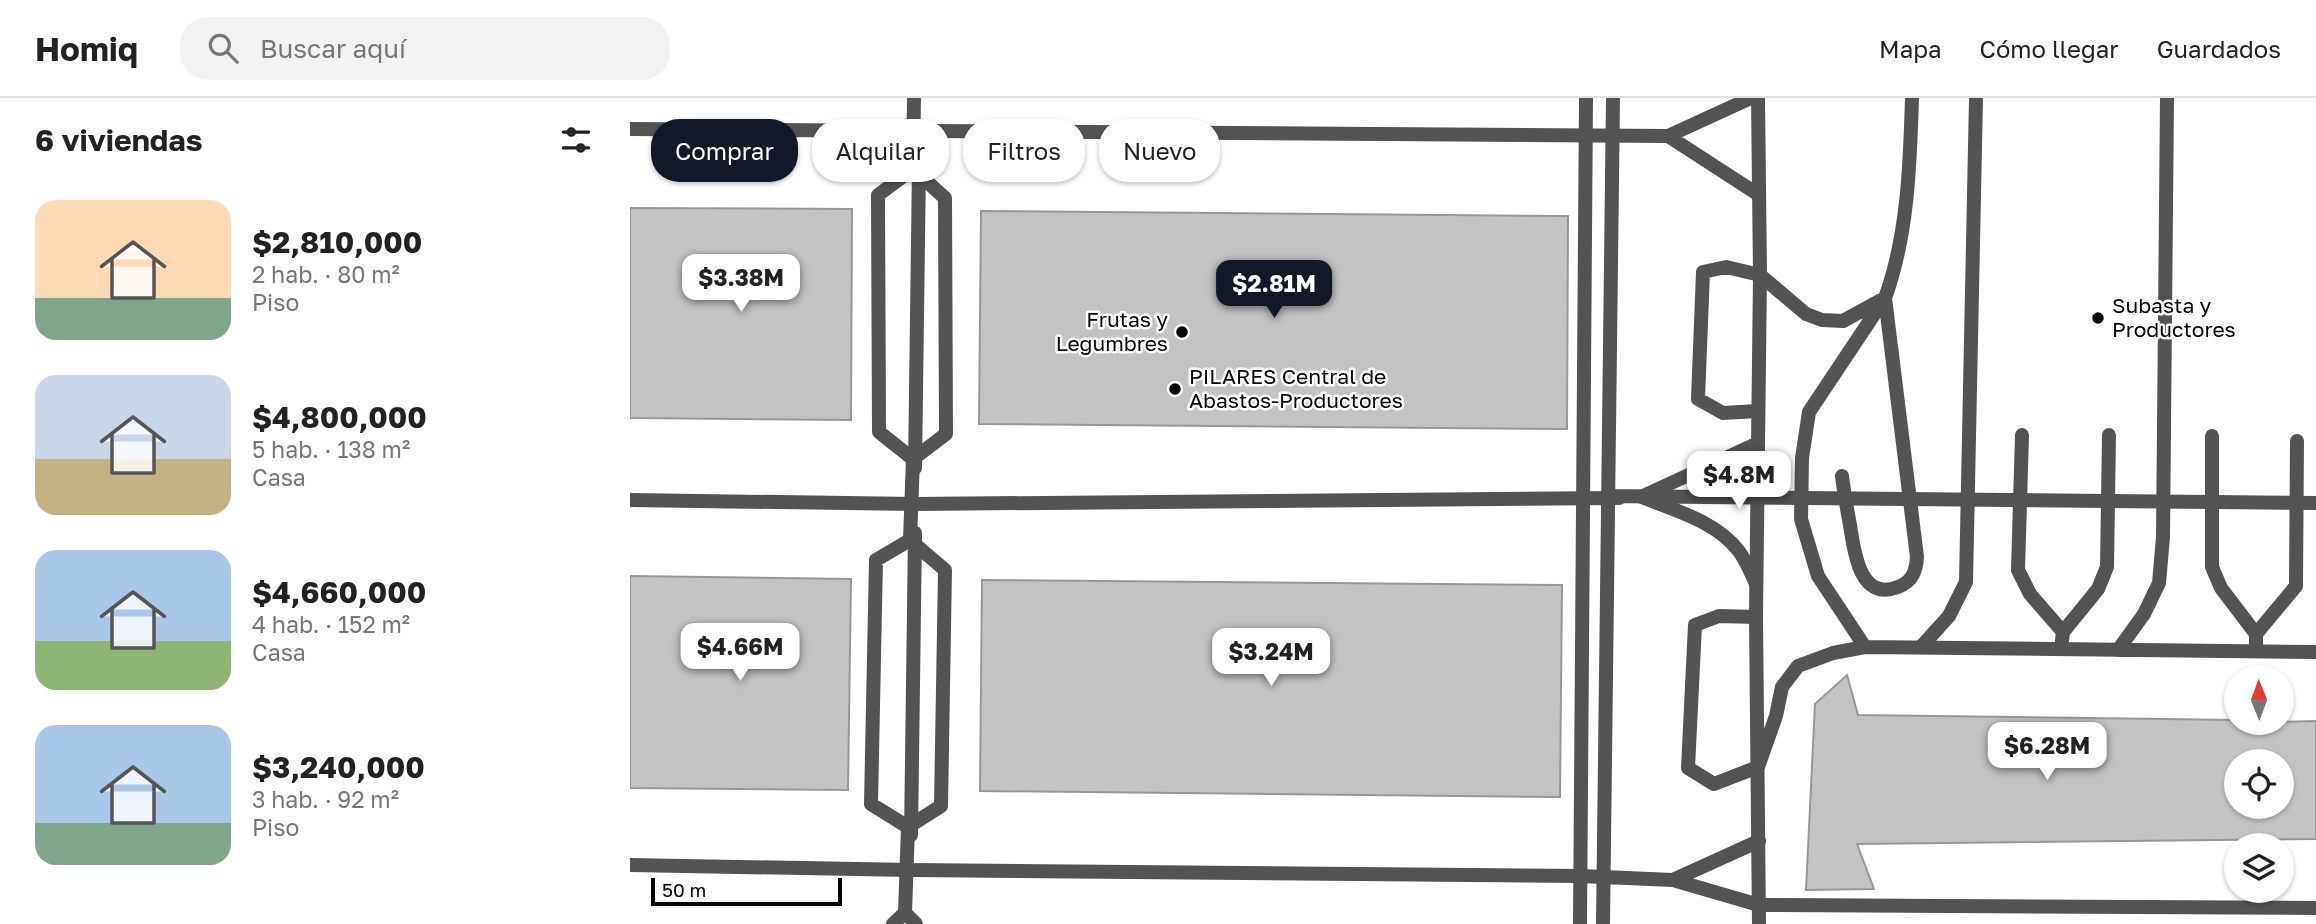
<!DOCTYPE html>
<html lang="es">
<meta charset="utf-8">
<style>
:root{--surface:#fff;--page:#f2f2f2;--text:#222;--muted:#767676;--line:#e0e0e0;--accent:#111827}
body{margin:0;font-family:"Golos Text",sans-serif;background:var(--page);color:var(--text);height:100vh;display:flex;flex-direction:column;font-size:26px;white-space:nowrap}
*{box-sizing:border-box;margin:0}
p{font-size:23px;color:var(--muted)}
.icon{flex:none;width:38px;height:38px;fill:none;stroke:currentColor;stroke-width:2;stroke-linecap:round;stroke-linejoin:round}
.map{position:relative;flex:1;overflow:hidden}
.sheet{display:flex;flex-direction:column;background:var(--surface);width:630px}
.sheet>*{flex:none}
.top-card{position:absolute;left:21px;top:21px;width:665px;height:63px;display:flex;gap:14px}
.needle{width:46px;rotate:359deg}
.controls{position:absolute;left:1594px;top:567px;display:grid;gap:14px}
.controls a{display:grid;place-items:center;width:70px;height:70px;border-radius:50%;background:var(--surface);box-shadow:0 2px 5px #0004;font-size:35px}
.scale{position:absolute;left:21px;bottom:18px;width:191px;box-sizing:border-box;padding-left:7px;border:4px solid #000;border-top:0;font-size:19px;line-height:24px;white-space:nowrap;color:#000;-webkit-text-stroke:5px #fff;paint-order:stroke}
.price{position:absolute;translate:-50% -60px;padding:0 16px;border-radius:14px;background:#fff;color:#222;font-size:23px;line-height:46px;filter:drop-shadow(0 2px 4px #0008)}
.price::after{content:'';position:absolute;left:50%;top:42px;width:21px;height:16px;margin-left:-10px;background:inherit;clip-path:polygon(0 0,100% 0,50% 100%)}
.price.selected{background:var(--accent);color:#fff}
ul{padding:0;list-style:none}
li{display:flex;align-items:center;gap:21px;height:175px;padding:0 35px}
li span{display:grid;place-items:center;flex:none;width:196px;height:140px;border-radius:21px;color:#555}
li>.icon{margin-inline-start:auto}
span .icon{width:84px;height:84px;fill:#fffc;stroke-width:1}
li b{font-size:30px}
h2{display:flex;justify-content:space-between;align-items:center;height:84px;padding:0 35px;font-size:30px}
.pill{padding:0 24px;border-radius:28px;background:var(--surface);box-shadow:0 2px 5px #0004;font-size:24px;line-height:63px}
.pill.selected{background:var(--accent);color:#fff}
header{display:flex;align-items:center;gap:42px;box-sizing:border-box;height:98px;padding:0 35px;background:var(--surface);border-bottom:2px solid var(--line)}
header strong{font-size:33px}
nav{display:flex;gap:38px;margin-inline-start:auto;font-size:24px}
.search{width:490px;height:63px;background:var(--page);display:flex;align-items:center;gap:18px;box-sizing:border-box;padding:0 24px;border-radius:28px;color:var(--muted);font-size:26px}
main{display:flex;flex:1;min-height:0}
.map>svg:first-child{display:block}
.building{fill:#c3c3c3;stroke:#979797;stroke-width:2;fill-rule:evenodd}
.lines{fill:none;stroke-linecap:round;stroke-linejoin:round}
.lane{stroke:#535353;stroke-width:14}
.street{stroke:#535353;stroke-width:14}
.lane-bridge{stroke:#535353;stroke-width:14}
.poi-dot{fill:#000;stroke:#fff;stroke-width:2.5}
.labels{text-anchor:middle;stroke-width:5;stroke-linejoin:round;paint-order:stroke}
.poi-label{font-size:21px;fill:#000;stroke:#fff;text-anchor:start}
</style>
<header>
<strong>Homiq</strong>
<div class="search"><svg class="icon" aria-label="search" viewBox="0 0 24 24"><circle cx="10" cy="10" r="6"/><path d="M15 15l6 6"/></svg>Buscar aquí</div>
<nav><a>Mapa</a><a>Cómo llegar</a><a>Guardados</a></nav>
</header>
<main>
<section class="sheet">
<h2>6 viviendas<svg class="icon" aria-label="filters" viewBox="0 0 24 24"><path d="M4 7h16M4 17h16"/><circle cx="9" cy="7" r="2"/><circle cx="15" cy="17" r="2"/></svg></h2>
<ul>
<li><span style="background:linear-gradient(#ffd9b3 70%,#7fa58c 0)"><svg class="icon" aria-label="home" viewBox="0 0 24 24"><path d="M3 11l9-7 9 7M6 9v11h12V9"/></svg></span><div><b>$2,810,000</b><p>2 hab. · 80 m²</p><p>Piso</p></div></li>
<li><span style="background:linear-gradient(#c9d6e8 60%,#c2b280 0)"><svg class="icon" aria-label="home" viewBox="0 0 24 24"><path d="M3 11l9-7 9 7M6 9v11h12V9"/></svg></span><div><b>$4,800,000</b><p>5 hab. · 138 m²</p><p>Casa</p></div></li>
<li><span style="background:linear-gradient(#a9c7e8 65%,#8fb573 0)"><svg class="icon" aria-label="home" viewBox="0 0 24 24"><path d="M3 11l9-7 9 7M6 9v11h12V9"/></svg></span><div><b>$4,660,000</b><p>4 hab. · 152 m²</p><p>Casa</p></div></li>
<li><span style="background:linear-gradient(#a9c7e8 70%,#7fa58c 0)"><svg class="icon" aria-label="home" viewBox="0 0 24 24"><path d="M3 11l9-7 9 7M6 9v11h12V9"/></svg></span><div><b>$3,240,000</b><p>3 hab. · 92 m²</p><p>Piso</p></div></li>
</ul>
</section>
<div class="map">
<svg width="1686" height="826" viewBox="0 0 1686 826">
<rect width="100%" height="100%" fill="#fff"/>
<!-- building -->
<path class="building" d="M0,110L222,111L221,322L0,320Z
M351,113L938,118L937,331L349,326Z
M0,478L221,481L218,692L0,690Z
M352,482L932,487L930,699L350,693Z
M1217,577L1228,617L1606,622V625L1686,623V741L1227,746L1244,791L1176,792L1185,606ZM1606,663H1652V709H1606Z"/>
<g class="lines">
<!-- lane -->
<path class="lane" d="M0,31L1038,38L1121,0
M1038,38L1129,97
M1128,313L1093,315L1068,301L1073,174L1096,169L1130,177L1176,216L1192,222L1213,223L1255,200C1278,137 1280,66 1282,0
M1392,337L1388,472L1400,496L1433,534
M1582,338V469L1591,490L1626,536
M283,361L249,334L248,97L283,71
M1212,378C1214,395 1217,411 1220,427C1224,452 1229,504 1268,489C1283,483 1286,473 1287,459L1255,200L1179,314L1172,360L1171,421L1188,478L1235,549
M1013,398L1128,345
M1012,399C1046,413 1085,423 1108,452C1116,462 1121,475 1126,486
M0,402L285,406L989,400
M1126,519L1089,518L1065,527L1058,670L1084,686L1128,669L1146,618L1152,589L1168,568L1203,555L1235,549L1686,554
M1291,549L1319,518L1336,484L1346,0
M1431,551L1433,534L1468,491L1477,469L1479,337
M1488,552L1514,516L1529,485L1533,439L1537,0
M1626,553V536L1666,488L1667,343
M278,729L241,706L246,462L280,442
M0,767L281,772L950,778L1043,782L1129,807L1686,810
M1043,782L1129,743
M263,826L275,815"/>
<!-- street -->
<path class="street" d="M1128,0L1130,177L1126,519L1129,826
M285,370L289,68
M281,737L285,435
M950,826L956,0"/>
<!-- lane-bridge -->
<path class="lane-bridge" d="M284,0L283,71L315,100L316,336L283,361L280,442L315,472L311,708L278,729L275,815L286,826
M978,398L1686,405
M973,826L983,0"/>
</g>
<!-- markers -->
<g class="poi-dot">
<circle cx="1468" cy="220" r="7"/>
<circle cx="552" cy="234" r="7"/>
<circle cx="545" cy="291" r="7"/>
</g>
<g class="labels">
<!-- poi labels -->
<g class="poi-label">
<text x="1482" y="215">Subasta y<tspan x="1482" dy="24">Productores</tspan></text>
<text x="538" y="229" text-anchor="end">Frutas y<tspan x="538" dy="24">Legumbres</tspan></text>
<text x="559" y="286">PILARES Central de<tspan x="559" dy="24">Abastos-Productores</tspan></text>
</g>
</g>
</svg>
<div class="controls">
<a><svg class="needle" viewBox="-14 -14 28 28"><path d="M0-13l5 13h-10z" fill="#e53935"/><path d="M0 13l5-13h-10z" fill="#767676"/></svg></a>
<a><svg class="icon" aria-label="locate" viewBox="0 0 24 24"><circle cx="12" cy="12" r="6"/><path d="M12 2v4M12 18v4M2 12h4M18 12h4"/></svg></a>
<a><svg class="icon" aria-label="layers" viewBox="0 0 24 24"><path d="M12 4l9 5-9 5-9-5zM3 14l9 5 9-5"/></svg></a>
</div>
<div class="scale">50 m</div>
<b class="price" style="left:111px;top:216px">$3.38M</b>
<b class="price selected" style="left:644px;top:222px">$2.81M</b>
<b class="price" style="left:1109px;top:413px">$4.8M</b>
<b class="price" style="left:110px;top:585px">$4.66M</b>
<b class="price" style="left:641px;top:590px">$3.24M</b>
<b class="price" style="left:1417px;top:684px">$6.28M</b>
<div class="top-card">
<a class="pill selected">Comprar</a>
<a class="pill">Alquilar</a>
<a class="pill">Filtros</a>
<a class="pill">Nuevo</a>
</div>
</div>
</main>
